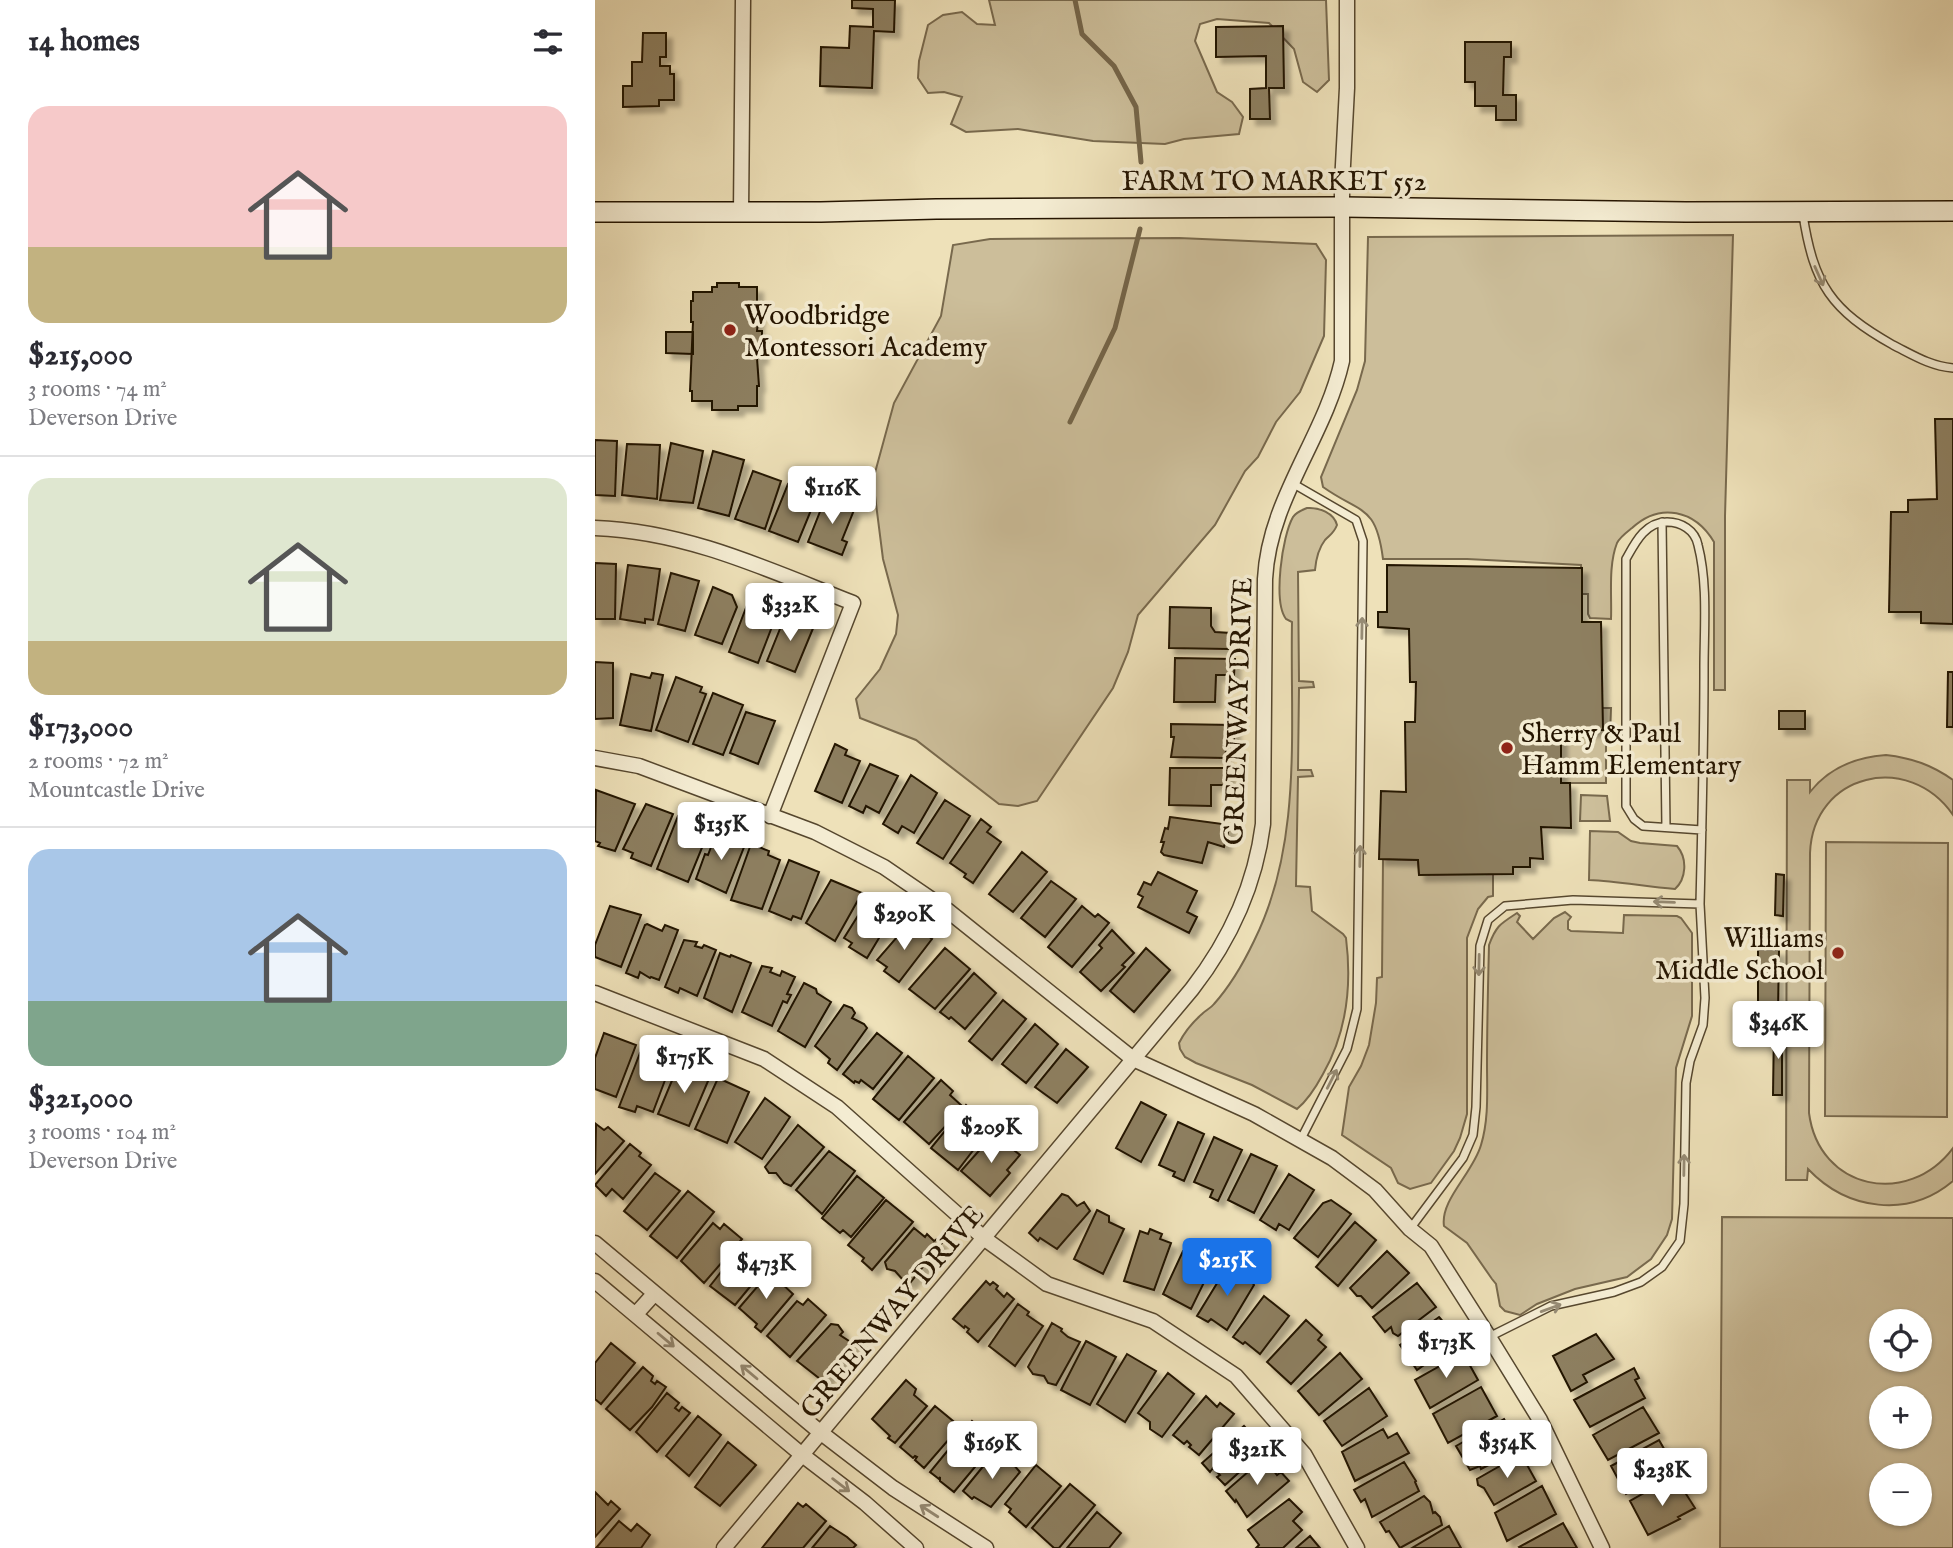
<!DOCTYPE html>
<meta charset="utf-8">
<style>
:root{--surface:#fff;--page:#f7f7f7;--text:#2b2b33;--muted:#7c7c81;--line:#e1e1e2;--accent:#1a73e8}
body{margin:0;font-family:"IM FELL English",serif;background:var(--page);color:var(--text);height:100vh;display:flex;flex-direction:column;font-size:26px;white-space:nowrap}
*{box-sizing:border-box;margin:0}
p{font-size:23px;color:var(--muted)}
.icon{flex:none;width:38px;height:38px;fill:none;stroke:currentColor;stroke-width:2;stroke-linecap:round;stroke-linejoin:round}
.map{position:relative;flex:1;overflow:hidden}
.sheet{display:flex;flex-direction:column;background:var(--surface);width:595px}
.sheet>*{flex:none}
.tools{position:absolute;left:1274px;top:1309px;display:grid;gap:14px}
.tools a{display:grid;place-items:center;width:63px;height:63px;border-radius:50%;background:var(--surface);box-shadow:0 2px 5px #0004;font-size:35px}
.price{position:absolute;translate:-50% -60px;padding:0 16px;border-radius:7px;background:#fff;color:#222;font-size:23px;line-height:46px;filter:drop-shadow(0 2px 4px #0008)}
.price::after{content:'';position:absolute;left:50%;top:42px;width:21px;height:16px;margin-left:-10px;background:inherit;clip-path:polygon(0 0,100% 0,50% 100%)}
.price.active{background:var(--accent);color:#fff}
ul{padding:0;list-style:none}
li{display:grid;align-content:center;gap:14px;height:371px;padding:0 28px}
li+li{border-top:2px solid var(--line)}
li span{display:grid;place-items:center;height:217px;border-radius:21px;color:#555}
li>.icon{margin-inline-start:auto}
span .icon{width:126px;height:126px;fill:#fffc;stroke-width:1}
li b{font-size:30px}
h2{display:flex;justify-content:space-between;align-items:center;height:84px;padding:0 28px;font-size:30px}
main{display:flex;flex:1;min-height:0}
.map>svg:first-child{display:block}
.green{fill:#ccbe9a;stroke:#78694d;stroke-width:2;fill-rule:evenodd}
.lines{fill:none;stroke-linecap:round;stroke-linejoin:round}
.stream{stroke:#746549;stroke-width:5}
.building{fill:#8d7f60;stroke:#241400;stroke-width:2;filter:url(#shadow)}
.lane-casing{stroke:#56472e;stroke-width:10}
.street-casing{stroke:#56472e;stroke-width:17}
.secondary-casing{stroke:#241400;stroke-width:22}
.lane{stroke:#f4ecd2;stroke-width:7}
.street{stroke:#f4ecd2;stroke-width:14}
.secondary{stroke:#f4ecd2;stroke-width:19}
.oneway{stroke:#968b74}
.poi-dot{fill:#8f2418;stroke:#f4ecd2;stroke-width:2.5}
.labels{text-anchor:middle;stroke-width:7;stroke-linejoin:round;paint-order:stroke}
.street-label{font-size:28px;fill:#241400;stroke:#f4ecd2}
.poi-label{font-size:28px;fill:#241400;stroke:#f4ecd2;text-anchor:start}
</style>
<main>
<section class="sheet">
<h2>14 homes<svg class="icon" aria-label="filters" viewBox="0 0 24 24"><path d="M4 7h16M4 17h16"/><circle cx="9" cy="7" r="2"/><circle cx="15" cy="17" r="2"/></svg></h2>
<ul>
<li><span style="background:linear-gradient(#f6c9c9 65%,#c2b280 0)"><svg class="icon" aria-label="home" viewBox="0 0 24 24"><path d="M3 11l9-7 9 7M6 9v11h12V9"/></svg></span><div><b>$215,000</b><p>3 rooms · 74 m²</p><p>Deverson Drive</p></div></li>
<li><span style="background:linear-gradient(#dfe7d0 75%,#c2b280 0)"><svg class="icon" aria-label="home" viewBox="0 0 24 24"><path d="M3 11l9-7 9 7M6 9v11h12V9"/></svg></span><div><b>$173,000</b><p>2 rooms · 72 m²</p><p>Mountcastle Drive</p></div></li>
<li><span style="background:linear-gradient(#a9c7e8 70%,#7fa58c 0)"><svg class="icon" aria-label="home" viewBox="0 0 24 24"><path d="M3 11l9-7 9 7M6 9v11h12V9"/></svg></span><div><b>$321,000</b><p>3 rooms · 104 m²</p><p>Deverson Drive</p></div></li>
</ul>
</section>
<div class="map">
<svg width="1358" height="1548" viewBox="0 0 1358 1548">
<defs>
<filter id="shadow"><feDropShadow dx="6" dy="6" stdDeviation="2" flood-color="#0004"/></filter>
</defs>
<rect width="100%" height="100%" fill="#eee1b9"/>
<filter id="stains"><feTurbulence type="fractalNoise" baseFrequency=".00286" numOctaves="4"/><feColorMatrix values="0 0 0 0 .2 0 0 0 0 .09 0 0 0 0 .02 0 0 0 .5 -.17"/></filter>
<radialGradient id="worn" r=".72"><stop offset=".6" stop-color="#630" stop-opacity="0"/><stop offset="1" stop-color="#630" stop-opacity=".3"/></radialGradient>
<!-- green -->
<path class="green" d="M394,0H731L734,80L722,92L708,82L699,49L674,23L622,19L605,24L600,41L622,92L637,102L648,117L644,134L589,139L570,144L498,141L423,129L371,132L356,124L367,97L349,92L333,93L323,78L324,61L333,25L348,15L367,12L382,24L400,25Z
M1138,235L1130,516V690H1119V542C1100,510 1065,502 1037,528C1032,532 1025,537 1022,543C1013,566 1017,596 1016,619L995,618L993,614V594H987L986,565L872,559H788C781,504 766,514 728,487L726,477L762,390L770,361L773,237Z
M584,238L721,244L731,260L729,336L705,392L681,422L663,457L650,471L620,525L543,615L533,652L518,688L442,801L423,806L404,804L321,740L265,718L261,699L285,669L301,634L303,615L288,559L278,480L299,403L346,316L358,245L395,239Z
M712,508C724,507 739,513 742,525C739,533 736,534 730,540C723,549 721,559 720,570L703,572L704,681L718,682L719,687L704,688L703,770H716L718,776L703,777L701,886L715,887L717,911L748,934L751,938C757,986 752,1032 728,1074C721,1087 713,1100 702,1109L657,1085L601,1063L590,1057L585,1049L584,1043C589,1033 599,1021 607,1014C611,1010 616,1008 619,1004C636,985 648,964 659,941C708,843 695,728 697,622L691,619C678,602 687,536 698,517C701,512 707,510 712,508Z
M1007,708H1016L1015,736L1011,739V783H966V731L1007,730Z
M1291,755C1317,758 1337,765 1358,780V815C1314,751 1218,773 1215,853L1214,1113C1224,1190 1313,1208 1358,1148V1181C1313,1219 1252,1210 1213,1169L1212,1180H1191L1192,780H1215V792C1234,768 1261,757 1291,755Z
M986,795L1012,796L1015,821H985Z
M995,831L1023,832L1036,841L1045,843L1082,846C1093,859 1091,879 1080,889C1051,887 1024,881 994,880Z
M1231,842L1353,843L1352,1117L1230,1116Z
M788,859L823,860L824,874H898V896L893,897L883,909L872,938V1114L865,1138L859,1151L836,1183L815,1189L803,1183L796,1168L747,1135L754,1087L766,1066L774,1045L781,1003L782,978L787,977Z
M970,912L976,917L973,921V929L976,931L1028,933L1029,915L1082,916L1086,918L1097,933V1016L1081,1068L1077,1219L1072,1235L1056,1259L1032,1277L980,1289L942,1304L925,1315L910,1311L905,1306L901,1284L897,1279L872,1243L849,1226C845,1200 878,1173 886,1145C894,1119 892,1091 892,1064C892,1025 893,985 894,945C901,926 905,924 922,913L925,916L922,922L938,939L959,918Z
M1127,1217L1358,1218V1548H1125ZM1286,1321H1325V1360H1286ZM1286,1398H1325V1437H1286ZM1286,1475H1325V1514H1286Z"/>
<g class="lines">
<!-- stream -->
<path class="stream" d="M480,0L487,34L519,66L541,107L546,162
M475,422L520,328L545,229"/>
</g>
<!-- building -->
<path class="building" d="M257,0H300L299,32L279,31L277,88L225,86L226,47L254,48L255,26L278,27V9L257,8Z
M688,26L689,88H674L675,119H655V89L671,88V56L621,57V27Z
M48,33H71V57H65V66H75V74H79V100H64V106L28,107V86H37V62H47Z
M870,42H916V57H909L908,95H921V120H901V106H880V82H870Z
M122,283H144V287H162V302H165L162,331H167V358H162L164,386H162V406H143V410H117V401H97V391H95L98,322H96V301H98V292H117V287H122Z
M71,332H98V354L71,353Z
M1340,419H1358V624L1326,623V612H1294L1296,512H1313V500L1342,499Z
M0,440L22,441L20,496L0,495Z
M76,443L108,451L98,503L65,500Z
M32,444L65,445L62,499L27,495Z
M118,451L149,460L134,516L103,508Z
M158,471L186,481L170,529L140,519Z
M193,484L214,491L213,495L221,498L203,542L174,531Z
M240,498L250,502L248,506L259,510L247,540L252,542L247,555L213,542L230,499L238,502Z
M0,563L21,564L20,619H0Z
M33,565L65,569L58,620L50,619V623L25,619Z
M792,565L987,568V622H1006L1008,730L966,731V783H975L976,828L946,827L948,859L935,858V867H918V874L824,875L823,860L784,859L786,791L811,792L810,722H820L821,682H815L814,629L783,627V612H792Z
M76,573L104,581L90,631L63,624Z
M118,587L137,595L142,607L127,644L100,635Z
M154,600L183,611L163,663L134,652Z
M575,607L616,608V626L620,632L636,633L635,645H633V649L574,648Z
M191,614L219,626L200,672L172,661Z
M580,658L640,659L639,675H621L620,702H579Z
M0,662L18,663V718L0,719Z
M1353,672H1358V727H1352Z
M57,673L68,675L56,731L25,725L36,674L55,678Z
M81,677L107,687L105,692L111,694L93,742L61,730Z
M118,693L148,705L128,755L98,744Z
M1184,711H1210V729H1184Z
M151,712L180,721L163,764L135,753Z
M576,724L639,725V744H632L630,758L576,757L579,737H576Z
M240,744L252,750L250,755L265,761L247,803L220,791Z
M275,764L303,776L284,813L271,806L268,813L254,806Z
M575,768H634V785H616V806L574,805Z
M316,775L342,793L319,833L307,826L303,833L288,824Z
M1,790L40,804L20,851L3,846L5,843L0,841Z
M350,800L375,816L348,859L322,843Z
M51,804L78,814L56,866L36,858L38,853L28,849Z
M83,816L115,828L93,882L62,869Z
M575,817L635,825L629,847L613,842L607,863L569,855L566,852L569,842H566L570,828L573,829Z
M386,819L396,827L392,832L406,842L378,883L369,877L371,874L355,863Z
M127,833L151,842L131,893L101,879L110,854L113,855L119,839L122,840Z
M156,844L174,851L173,855L185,860L167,909L136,900Z
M427,852L452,872L418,912L394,894Z
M194,860L224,872L206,919L198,916L196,920L174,911Z
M563,872L602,891L592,912L602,917L594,933L543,907L548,897L543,894L549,882L556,885Z
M1181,874L1189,875L1188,916L1180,915Z
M236,880L267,893L240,941L211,923Z
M456,881L481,899L450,937L426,918Z
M274,898L297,912L294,917L296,918L272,958L254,947L257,943L249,938Z
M15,906L46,915L26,967L0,957V945Z
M487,906L500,917L503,914L514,923L477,967L453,947Z
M315,922L337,939L304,982L289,971L292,967L282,960Z
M52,924L67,931L70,925L83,930L64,980L56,977L55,978L45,972L43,978L31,973L50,925Z
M517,930L539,953L527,965L530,967L506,991L485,972L507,948L504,945Z
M89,940L102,942L100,946L107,948L109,945L121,950L102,996L85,988L83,993L70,987Z
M350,948L375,969L340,1009L314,989Z
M551,948L575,970L539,1012L515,991Z
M1163,950H1184L1183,1012H1163Z
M125,953L135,957L136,955L156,963L137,1012L109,998Z
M167,966L177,968L175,972L185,976L187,971L200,977L192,994L196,995L192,1003L188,1001L177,1026L147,1012Z
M379,973L401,993L370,1029L356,1017L354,1019L345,1012Z
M209,983L221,989L222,993L236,1002L210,1047L183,1031Z
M408,1000L431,1019L397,1060L374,1041Z
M249,1005L257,1008L260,1013L257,1018L269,1024L272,1028L242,1070L233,1063L235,1059L220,1046Z
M440,1024L463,1044L431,1083L407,1064Z
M1179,1026H1187V1095H1178Z
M9,1033L41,1045L21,1097L0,1089V1058Z
M282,1033L307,1053L278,1089L266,1080L264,1083L260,1081L259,1083L248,1074Z
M471,1049L493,1067L462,1103L440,1087Z
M45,1053L63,1059L65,1055L78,1059L58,1112L42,1106L40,1112L24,1107Z
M313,1056L339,1078L304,1120L278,1099Z
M83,1066L96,1070L97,1067L116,1074L94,1126L63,1114Z
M123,1078L154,1092L132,1143L100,1129Z
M346,1080L358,1091L355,1095L366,1105L355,1117L357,1119L334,1144L309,1122Z
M170,1098L195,1117L167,1159L140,1142Z
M546,1102L571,1115L546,1162L521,1148Z
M371,1105L396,1127L363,1170L336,1148Z
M583,1122L609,1134L589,1181L578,1176L580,1172L564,1165Z
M1,1124L9,1130L13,1127L29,1141L0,1174Z
M203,1125L229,1147L196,1186L189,1183L181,1173H174L170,1167Z
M397,1136L408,1144L409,1142L425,1155L412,1170L415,1173L395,1196L366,1171Z
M619,1137L647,1150L623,1201L615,1197L618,1190L599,1182Z
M35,1144L46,1153L44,1156L56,1165L28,1199L17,1189L11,1196L0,1185Z
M234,1151L260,1171L227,1214L201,1190Z
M656,1154L682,1166L659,1213L633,1200Z
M60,1173L85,1191L52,1230L29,1211Z
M694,1174L719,1190L694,1230L684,1224L681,1230L665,1220Z
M262,1176L289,1198L256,1237L248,1230L245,1233L227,1218Z
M93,1191L119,1212L82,1258L55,1236Z
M467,1194L473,1196L482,1206L489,1202L495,1211L462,1249L445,1238L443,1241L434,1233Z
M291,1200L318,1222L277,1270L267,1261L269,1258L253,1245Z
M736,1200L756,1214L723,1257L699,1238L728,1203Z
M502,1210L514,1216V1222L529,1229L508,1274L479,1259Z
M760,1222L781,1240L743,1286L721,1267Z
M118,1223L125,1229L129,1224L147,1239L109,1283L86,1261Z
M319,1228L330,1237L332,1234L339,1241L342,1239L347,1243L315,1283L308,1280L300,1271L292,1269L290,1262Z
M555,1229L567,1234L565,1239L576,1243L559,1290L529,1281L545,1231L553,1234Z
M148,1244L173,1265L140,1305L115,1286Z
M588,1251L596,1252L605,1259L606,1255H611L619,1262L596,1309L568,1294Z
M792,1251L814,1273L777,1308L766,1296H762L755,1288Z
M632,1267L639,1269L647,1277L655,1278L659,1285L632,1330L616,1319L613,1322L602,1316Z
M175,1272L182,1275L185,1282L198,1294L166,1332L160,1327L162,1324L144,1308Z
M391,1281L395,1285L398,1282L403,1286L401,1289L409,1297L412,1293L419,1299L383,1342L372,1332L374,1329L370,1326L369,1328L358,1319Z
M822,1283L841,1307L803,1336L798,1333L796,1327L790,1332L778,1317Z
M669,1296L694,1316L665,1354L650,1342L648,1344L638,1337Z
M213,1299L231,1315L195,1357L172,1336L202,1301L208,1305Z
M423,1304L434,1312L432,1315L448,1326L420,1366L394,1346Z
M844,1317L864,1340L822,1370L805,1345Z
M711,1320L727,1335L723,1340L731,1347L696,1384L672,1362Z
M457,1323L467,1329L466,1331L473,1337L485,1342L461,1385L453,1383L449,1376L438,1374L433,1367Z
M236,1324L243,1325L248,1332L245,1335L260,1345L229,1382L202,1361Z
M1001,1334L1019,1359L988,1375L992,1382L976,1391L958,1356Z
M491,1341L521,1357L495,1405L466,1390Z
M16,1343L40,1363L6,1404L0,1399V1363Z
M745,1353L767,1379L724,1415L703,1391Z
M868,1353L883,1380L835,1408L820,1380Z
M532,1354L561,1371L530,1422L502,1404Z
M48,1367L58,1376L56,1381L60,1384L62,1381L71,1387L57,1407L35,1430L11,1409Z
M1039,1368L1044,1378L1040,1380L1050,1398L995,1427L979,1400Z
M573,1373L599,1394L567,1437L555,1429V1422L543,1413Z
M311,1380L321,1389L319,1395L332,1406L300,1443L293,1438L295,1436L277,1419Z
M886,1387L902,1416L853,1443L838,1414Z
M774,1388L792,1416L747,1446L729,1421Z
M72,1393L84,1403L80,1408L84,1411L87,1407L95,1413L62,1452L41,1432Z
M611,1396L622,1407L625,1403L639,1414L604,1455L594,1447L596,1445L592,1441L589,1444L578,1435Z
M340,1406L358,1421L355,1425L362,1430L329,1468L320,1460L322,1457L320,1456L318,1458L305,1447Z
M1048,1407L1064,1433L1013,1460L998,1435Z
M103,1416L126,1435L94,1476L71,1456Z
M909,1419L924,1446L915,1451L917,1453L886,1469L885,1466L875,1470L861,1446Z
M377,1421L389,1431L382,1439L395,1449L359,1492L345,1481V1477L344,1479L335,1472Z
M649,1426L660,1438L657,1440L660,1443L665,1439L672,1447L630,1485L622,1477L625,1475L618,1468L615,1472L607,1463Z
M788,1429L793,1438L802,1433L814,1453L760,1481L747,1452Z
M1064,1440L1076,1461L1069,1465L1072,1471L1031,1494L1016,1466Z
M133,1442L161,1465L125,1506L100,1487Z
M399,1453L414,1465L418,1464L425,1472L396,1507L379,1497L377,1499L368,1491Z
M926,1454L941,1481L899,1505L889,1488L883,1485L882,1479Z
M669,1458L682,1475L686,1472L694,1481L652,1517L641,1500L640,1502L631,1491Z
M809,1462L821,1481L820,1482L824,1491L777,1517L770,1499L766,1502L759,1490Z
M441,1465L466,1486L431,1527L414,1512L416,1509L410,1504Z
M1084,1483L1100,1508L1083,1517L1085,1519L1053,1535L1035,1501L1058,1488L1061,1495Z
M475,1484L500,1505L464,1548H459L437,1528Z
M947,1486L961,1514L912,1541L900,1513Z
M0,1492L13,1505L16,1501L25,1509L0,1537Z
M829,1496L835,1502L838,1513L840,1512L845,1517L847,1525L805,1548L794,1531L791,1532L785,1522Z
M694,1499L707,1512L698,1521L707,1530L688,1548H661L664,1545L653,1530Z
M203,1503L208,1507L211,1504L231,1521L208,1548H167Z
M502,1512L526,1533L514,1548H472Z
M24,1521L36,1531L42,1524L55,1535L46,1548H1Z
M968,1523L982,1548H925L924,1547Z
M235,1526L252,1537L261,1545L258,1548H217Z
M854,1526L866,1548H817Z
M715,1536L725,1548H701Z"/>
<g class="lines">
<!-- lane casing -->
<g class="lane-casing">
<path id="lane" d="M1208,215C1219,285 1236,310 1298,345C1318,355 1335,366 1358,368
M697,483L761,520L768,541L762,1009L752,1049L706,1139
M1067,522L1071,827
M1105,904C1107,825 1109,746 1109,668C1109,628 1113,584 1103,545C1100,530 1086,522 1072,522C1050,522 1040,543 1031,559V806L1039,819L1048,826L1107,830
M815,1229L868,1158L878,1135L881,1107L885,946L893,920L910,906L978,900L1105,904L1110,998L1108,1025L1095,1061L1091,1083L1089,1204L1085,1241L1067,1267L1046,1282L1019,1292L956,1306L894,1337"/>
</g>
<!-- street casing -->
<g class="street-casing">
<path id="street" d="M146,213L148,0
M0,528C91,531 174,570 258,603L175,816
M0,758L44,766L220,832L289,867L352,910L538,1059L659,1114L737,1158L780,1190L815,1229L836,1246L894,1337L945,1420L1007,1548
M0,993L169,1059L242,1107L390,1239L452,1284L558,1321L641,1376L709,1454L762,1548
M0,1243L225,1432L298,1488L391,1548
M0,1281L206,1454L270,1503L321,1548
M41,1314L59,1294
M129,1548L597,989C635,940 660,887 668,824L670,579C674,499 730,437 747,361V184L752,88V0"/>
</g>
<!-- secondary casing -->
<g class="secondary-casing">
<path id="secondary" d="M0,212H226L341,209L748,207L1091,212L1358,211"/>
</g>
<!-- lane -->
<use href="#lane" class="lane"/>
<!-- street -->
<use href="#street" class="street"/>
<!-- secondary -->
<use href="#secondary" class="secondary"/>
</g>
<!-- one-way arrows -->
<defs><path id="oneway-shaft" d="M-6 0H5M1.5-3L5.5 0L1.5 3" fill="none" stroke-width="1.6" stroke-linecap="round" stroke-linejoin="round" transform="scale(1.75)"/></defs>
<g class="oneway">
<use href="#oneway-shaft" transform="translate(1224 276) rotate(66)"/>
<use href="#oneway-shaft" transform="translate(767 628) rotate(-89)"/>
<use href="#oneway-shaft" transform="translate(765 856) rotate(-89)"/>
<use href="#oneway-shaft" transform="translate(1069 902) rotate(-178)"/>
<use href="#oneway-shaft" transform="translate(884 965) rotate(91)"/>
<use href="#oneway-shaft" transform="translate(737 1079) rotate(-63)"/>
<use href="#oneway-shaft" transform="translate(1089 1165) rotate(-89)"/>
<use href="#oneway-shaft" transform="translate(956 1308) rotate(-20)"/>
<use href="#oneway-shaft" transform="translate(71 1340) rotate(40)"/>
<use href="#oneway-shaft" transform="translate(154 1372) rotate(-140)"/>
<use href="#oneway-shaft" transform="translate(246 1485) rotate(37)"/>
<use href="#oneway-shaft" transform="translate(334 1511) rotate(-147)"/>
</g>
<!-- markers -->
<g class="poi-dot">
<circle cx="135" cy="330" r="7"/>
<circle cx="912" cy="748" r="7"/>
<circle cx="1243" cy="953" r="7"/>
</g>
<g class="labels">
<!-- street labels -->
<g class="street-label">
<text x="679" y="190">FARM TO MARKET 552</text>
<text transform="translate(642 711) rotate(-88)" y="10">GREENWAY DRIVE</text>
<text transform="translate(296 1311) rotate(-50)" y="10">GREENWAY DRIVE</text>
</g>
<!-- poi labels -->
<g class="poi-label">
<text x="149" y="324">Woodbridge<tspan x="149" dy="32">Montessori Academy</tspan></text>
<text x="926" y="742">Sherry &amp; Paul<tspan x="926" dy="32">Hamm Elementary</tspan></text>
<text x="1229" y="947" text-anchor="end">Williams<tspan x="1229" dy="32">Middle School</tspan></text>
</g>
</g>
<rect width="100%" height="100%" filter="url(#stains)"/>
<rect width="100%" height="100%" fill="url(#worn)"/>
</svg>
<div class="tools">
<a><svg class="icon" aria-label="locate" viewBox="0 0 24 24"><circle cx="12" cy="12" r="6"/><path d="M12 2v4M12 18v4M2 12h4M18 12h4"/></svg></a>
<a>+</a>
<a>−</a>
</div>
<b class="price" style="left:237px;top:526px">$116K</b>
<b class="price" style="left:195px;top:643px">$332K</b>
<b class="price" style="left:126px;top:862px">$135K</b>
<b class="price" style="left:309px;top:952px">$290K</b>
<b class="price" style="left:1183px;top:1061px">$346K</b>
<b class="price" style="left:89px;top:1095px">$175K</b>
<b class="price" style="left:396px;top:1165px">$209K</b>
<b class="price active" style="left:632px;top:1298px">$215K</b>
<b class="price" style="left:171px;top:1301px">$473K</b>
<b class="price" style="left:851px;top:1380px">$173K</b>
<b class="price" style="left:912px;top:1480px">$354K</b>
<b class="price" style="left:397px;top:1481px">$169K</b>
<b class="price" style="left:662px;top:1487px">$321K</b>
<b class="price" style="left:1067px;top:1508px">$238K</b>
</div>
</main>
